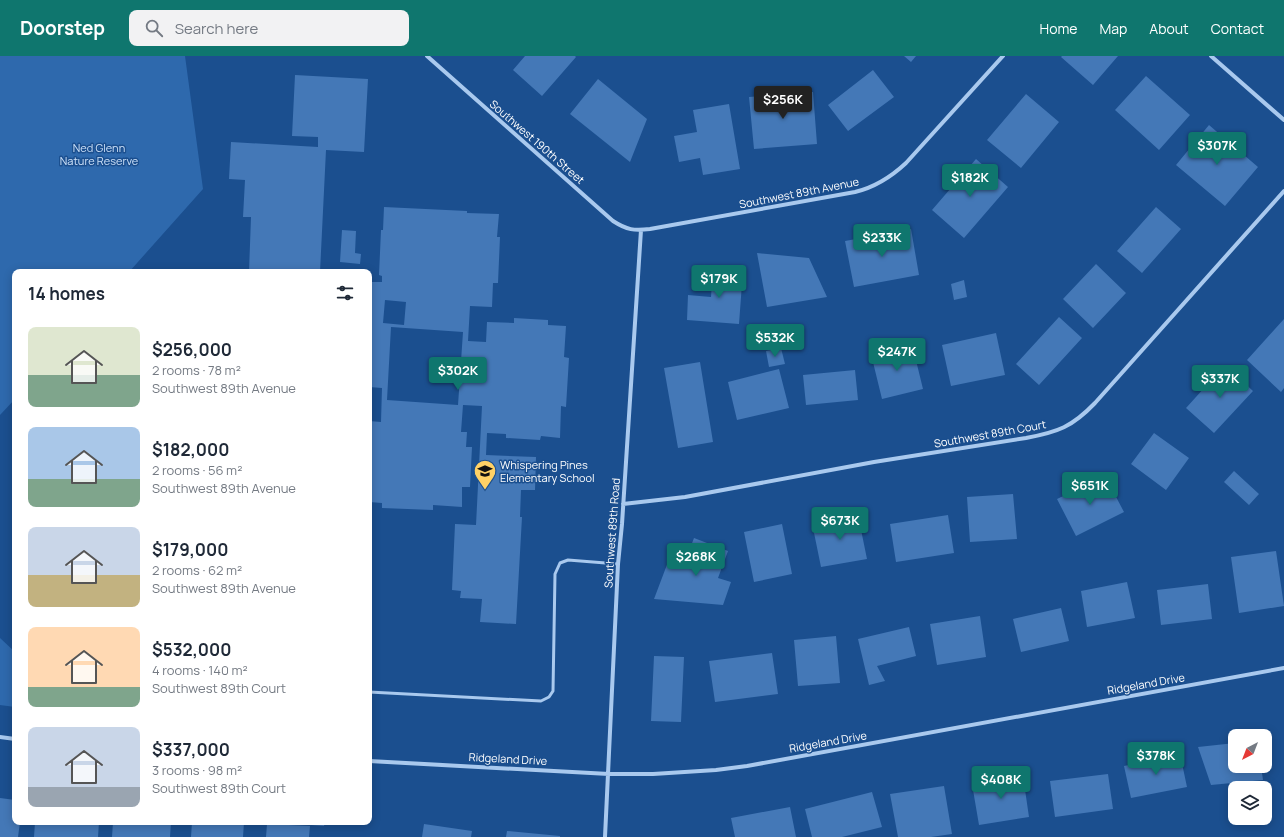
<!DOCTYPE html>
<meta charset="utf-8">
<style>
:root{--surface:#fff;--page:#f2f2f3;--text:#1f2937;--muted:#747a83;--accent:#0f766e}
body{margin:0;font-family:Manrope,sans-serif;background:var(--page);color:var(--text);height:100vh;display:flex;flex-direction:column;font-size:15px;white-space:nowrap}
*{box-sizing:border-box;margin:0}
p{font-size:13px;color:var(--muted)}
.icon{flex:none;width:22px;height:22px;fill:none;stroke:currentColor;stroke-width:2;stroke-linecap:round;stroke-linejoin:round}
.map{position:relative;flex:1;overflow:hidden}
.panel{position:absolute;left:12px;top:213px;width:360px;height:556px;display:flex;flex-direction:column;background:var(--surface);border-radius:8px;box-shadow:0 2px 10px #0003}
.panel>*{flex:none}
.needle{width:26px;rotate:222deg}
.controls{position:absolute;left:1228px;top:673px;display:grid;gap:8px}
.controls a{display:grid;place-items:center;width:44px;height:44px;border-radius:8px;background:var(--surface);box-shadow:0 2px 10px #0003;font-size:20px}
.price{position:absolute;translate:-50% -34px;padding:0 9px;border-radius:4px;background:var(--accent);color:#fff;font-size:13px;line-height:26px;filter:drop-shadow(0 1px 2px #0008)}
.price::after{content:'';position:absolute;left:50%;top:24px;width:12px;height:9px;margin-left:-6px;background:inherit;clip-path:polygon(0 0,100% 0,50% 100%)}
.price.on{background:#222;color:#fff}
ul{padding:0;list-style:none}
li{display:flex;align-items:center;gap:12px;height:100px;padding:0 16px}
li span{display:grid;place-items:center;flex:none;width:112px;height:80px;border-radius:8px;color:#555}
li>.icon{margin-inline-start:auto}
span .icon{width:48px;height:48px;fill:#fffc;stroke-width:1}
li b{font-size:17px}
h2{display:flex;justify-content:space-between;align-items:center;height:48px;padding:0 16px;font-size:17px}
header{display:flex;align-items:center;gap:24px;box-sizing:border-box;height:56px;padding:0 20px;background:var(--accent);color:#fff}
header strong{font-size:19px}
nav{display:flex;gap:22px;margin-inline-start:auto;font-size:14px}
.search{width:280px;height:36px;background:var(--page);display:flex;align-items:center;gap:10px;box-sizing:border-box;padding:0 14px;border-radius:8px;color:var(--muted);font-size:15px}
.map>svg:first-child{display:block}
.green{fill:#2e69ad}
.building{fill:#4478b7;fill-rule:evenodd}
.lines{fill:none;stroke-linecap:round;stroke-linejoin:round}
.lane{stroke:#a9c9ee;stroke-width:3}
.street{stroke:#a9c9ee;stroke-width:4}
.labels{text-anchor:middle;stroke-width:3;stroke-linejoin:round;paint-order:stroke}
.street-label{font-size:11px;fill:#fff;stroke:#1b4f8f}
.park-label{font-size:11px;fill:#cfe3fa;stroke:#1b4f8f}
.poi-label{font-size:11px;fill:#fff;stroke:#1b4f8f;text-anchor:start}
</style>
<header>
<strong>Doorstep</strong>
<div class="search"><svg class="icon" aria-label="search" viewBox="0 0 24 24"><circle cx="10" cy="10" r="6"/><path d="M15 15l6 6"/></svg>Search here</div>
<nav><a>Home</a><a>Map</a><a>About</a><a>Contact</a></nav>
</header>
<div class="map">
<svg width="1284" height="781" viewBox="0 0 1284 781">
<rect width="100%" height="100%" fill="#1b4f8f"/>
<!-- green -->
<path class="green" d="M0,0H185L203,133L129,216H15V343L0,359Z
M0,582L15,596V651L0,649Z"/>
<!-- building -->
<path class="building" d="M525,0H575L576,1L542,40L513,14Z
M904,0H916L911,6Z
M1062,0H1118L1093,29L1061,1Z
M873,14L894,41L848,75L828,49Z
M295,19L368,23L364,96L326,94L320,216H249L251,161H243L245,124L229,123L231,86L318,91V81L292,80Z
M1146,20L1190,59L1159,94L1115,54Z
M598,23L647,63L630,106L570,58Z
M813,36L817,88L754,93L749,41Z
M1026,38L1059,66L1021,112L987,84Z
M729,48L740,113L703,119L700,102L679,106L674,80L697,76L693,54Z
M1209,69L1258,111L1225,150L1176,109Z
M976,103L1008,131L964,182L932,154Z
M384,151L467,155V157L499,158L497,181H500L498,227H493L492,251L470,250L468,285L486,286L487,266L514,267V262L548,264V269L566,270L564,301L569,302L566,351L561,350L560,382L541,380L540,384L506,382V378L487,377L486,399L536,401L535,434H521L520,461H522L516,568L480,566L482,543L460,542L461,535L452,534L455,468L476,469L482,350L463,349L461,376H467L466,391H472L470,431H462V451L433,449V454L382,452V447L369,446V365L381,366L382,332L369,331V226H382V220L379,219L381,174H383ZM385,244L406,246L404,269L383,267ZM391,271L463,276L458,349L387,344Z
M1156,151L1181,173L1142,217L1117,195Z
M911,173L919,219L854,231L845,185Z
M342,174L356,175L355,197L361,198L360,208L340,206Z
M757,197L809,202L827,241L767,251Z
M1096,208L1126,237L1093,272L1063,243Z
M713,212L743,214L739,268L687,264L688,239L711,241Z
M964,224L967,241L954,244L951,228Z
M1059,261L1082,282L1039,329L1016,308Z
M1284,263V332L1281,336L1247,304Z
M996,277L1005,319L951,330L942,289Z
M912,288L923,333L882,343L871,298Z
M781,292L785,308L769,311L766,295Z
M700,306L713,386L678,392L664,312Z
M1225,309L1253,335L1214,377L1186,352Z
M779,313L789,352L737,364L728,326Z
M855,314L858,344L806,349L803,319Z
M1154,377L1189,402L1166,434L1131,408Z
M1234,415L1259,438L1249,449L1224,426Z
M1105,420L1124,456L1076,480L1057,443Z
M1013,438L1017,483L970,486L967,441Z
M858,459L867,503L821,511L812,467Z
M948,459L954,497L896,506L890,468Z
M782,468L792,518L754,526L744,476Z
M694,482L728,495L718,522L731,526L723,549L654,543L668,506L683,511Z
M1276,495L1284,550L1239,557L1231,501Z
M1127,526L1135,562L1087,571L1081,535Z
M1208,528L1212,563L1161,569L1157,534Z
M1061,552L1069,585L1021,596L1013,563Z
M980,560L986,601L937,609L930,568Z
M909,571L916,600L877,610L885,625L869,629L858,583Z
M836,580L840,627L798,630L794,584Z
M772,597L778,638L715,646L709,605Z
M654,600L684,601L681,666L651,665Z
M1235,687V710H1261L1263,724L1211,729L1198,691Z
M1180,698L1187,731L1131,742L1124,710Z
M1108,718L1113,753L1055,761L1050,725Z
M1023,720L1029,761L979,769L972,728Z
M944,730L952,778L931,781H898L890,738Z
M872,736L882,771L842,781H812L805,753Z
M0,742L15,744V766H20L18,781H0Z
M790,751L796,781H735L731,762Z
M35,766H99L98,781H34Z
M113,766H171L170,781H112Z
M192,766H244L243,781H191Z
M299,766H325L324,770L299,768Z
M267,768L310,770L309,781H266Z
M424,768L472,775L471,781H422Z
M507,775L560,780V781H506Z"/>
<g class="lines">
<!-- lane -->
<path class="lane" d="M369,636L541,645L549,641L553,635L555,518L560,507L568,504L618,508"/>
<!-- street -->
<path class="street" d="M427,0L613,165C627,174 634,175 650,173L855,136C876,131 891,121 906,107L1003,0
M1211,0L1284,64
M623,448L685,441L874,406L1026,382C1058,376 1072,371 1095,347L1284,135
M0,681L15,683
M369,705L609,718H653L716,714L747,710L1284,612
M605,781L618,508L622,468L641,174"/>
</g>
<!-- icons -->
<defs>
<g id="school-pin" transform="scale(1.15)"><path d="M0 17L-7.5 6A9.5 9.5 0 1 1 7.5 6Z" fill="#ffd166" stroke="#1b4f8f"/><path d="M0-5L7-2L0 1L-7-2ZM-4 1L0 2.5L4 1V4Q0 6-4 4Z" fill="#111"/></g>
</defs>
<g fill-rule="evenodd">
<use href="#school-pin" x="485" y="415"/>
</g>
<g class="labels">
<!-- street labels -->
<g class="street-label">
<text transform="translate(537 86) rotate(41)" y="4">Southwest 190th Street</text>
<text transform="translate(799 137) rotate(-11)" y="4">Southwest 89th Avenue</text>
<text transform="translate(990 378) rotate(-10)" y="4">Southwest 89th Court</text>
<text transform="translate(612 477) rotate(-86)" y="4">Southwest 89th Road</text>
<text transform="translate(1146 628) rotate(-10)" y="4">Ridgeland Drive</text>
<text transform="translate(828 686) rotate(-10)" y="4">Ridgeland Drive</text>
<text transform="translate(508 703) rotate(3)" y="4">Ridgeland Drive</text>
</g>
<!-- park labels -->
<g class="park-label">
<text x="99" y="96">Ned Glenn<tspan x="99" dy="13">Nature Reserve</tspan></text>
</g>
<!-- poi labels -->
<g class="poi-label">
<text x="500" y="413">Whispering Pines<tspan x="500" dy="13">Elementary School</tspan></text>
</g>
</g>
</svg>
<div class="controls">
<a><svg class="needle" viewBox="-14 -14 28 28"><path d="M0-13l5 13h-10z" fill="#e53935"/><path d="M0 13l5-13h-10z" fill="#747a83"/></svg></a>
<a><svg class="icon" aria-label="layers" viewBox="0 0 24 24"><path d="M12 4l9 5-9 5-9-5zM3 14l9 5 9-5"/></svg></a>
</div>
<b class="price on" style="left:783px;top:64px">$256K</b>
<b class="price" style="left:1217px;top:110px">$307K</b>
<b class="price" style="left:970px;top:142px">$182K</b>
<b class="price" style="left:882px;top:202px">$233K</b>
<b class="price" style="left:719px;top:243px">$179K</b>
<b class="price" style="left:775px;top:302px">$532K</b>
<b class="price" style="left:897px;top:316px">$247K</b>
<b class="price" style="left:458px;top:335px">$302K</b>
<b class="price" style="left:1220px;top:343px">$337K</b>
<b class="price" style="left:1090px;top:450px">$651K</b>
<b class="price" style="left:840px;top:485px">$673K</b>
<b class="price" style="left:696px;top:521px">$268K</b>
<b class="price" style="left:1156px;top:720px">$378K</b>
<b class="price" style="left:1001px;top:744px">$408K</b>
<section class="panel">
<h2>14 homes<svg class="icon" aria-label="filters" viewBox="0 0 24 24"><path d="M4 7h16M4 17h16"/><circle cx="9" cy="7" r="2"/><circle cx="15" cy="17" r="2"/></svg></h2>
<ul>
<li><span style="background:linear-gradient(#dfe7d0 60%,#7fa58c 0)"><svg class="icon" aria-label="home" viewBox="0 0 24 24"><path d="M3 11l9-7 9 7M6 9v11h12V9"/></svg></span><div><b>$256,000</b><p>2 rooms · 78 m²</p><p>Southwest 89th Avenue</p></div></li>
<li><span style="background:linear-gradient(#a9c7e8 65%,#7fa58c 0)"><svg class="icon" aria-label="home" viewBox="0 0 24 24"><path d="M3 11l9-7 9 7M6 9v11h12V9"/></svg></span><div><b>$182,000</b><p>2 rooms · 56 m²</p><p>Southwest 89th Avenue</p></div></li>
<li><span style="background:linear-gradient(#c9d6e8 60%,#c2b280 0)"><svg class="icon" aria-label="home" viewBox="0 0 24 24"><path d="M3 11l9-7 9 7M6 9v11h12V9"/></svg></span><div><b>$179,000</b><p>2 rooms · 62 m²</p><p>Southwest 89th Avenue</p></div></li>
<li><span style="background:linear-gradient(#ffd9b3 75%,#7fa58c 0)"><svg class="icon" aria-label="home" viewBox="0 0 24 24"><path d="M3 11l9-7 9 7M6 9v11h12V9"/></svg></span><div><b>$532,000</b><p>4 rooms · 140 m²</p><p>Southwest 89th Court</p></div></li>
<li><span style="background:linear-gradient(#c9d6e8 75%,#9aa5b1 0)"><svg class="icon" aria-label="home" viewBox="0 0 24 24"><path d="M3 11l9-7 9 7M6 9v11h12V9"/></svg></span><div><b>$337,000</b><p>3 rooms · 98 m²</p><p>Southwest 89th Court</p></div></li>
</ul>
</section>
</div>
